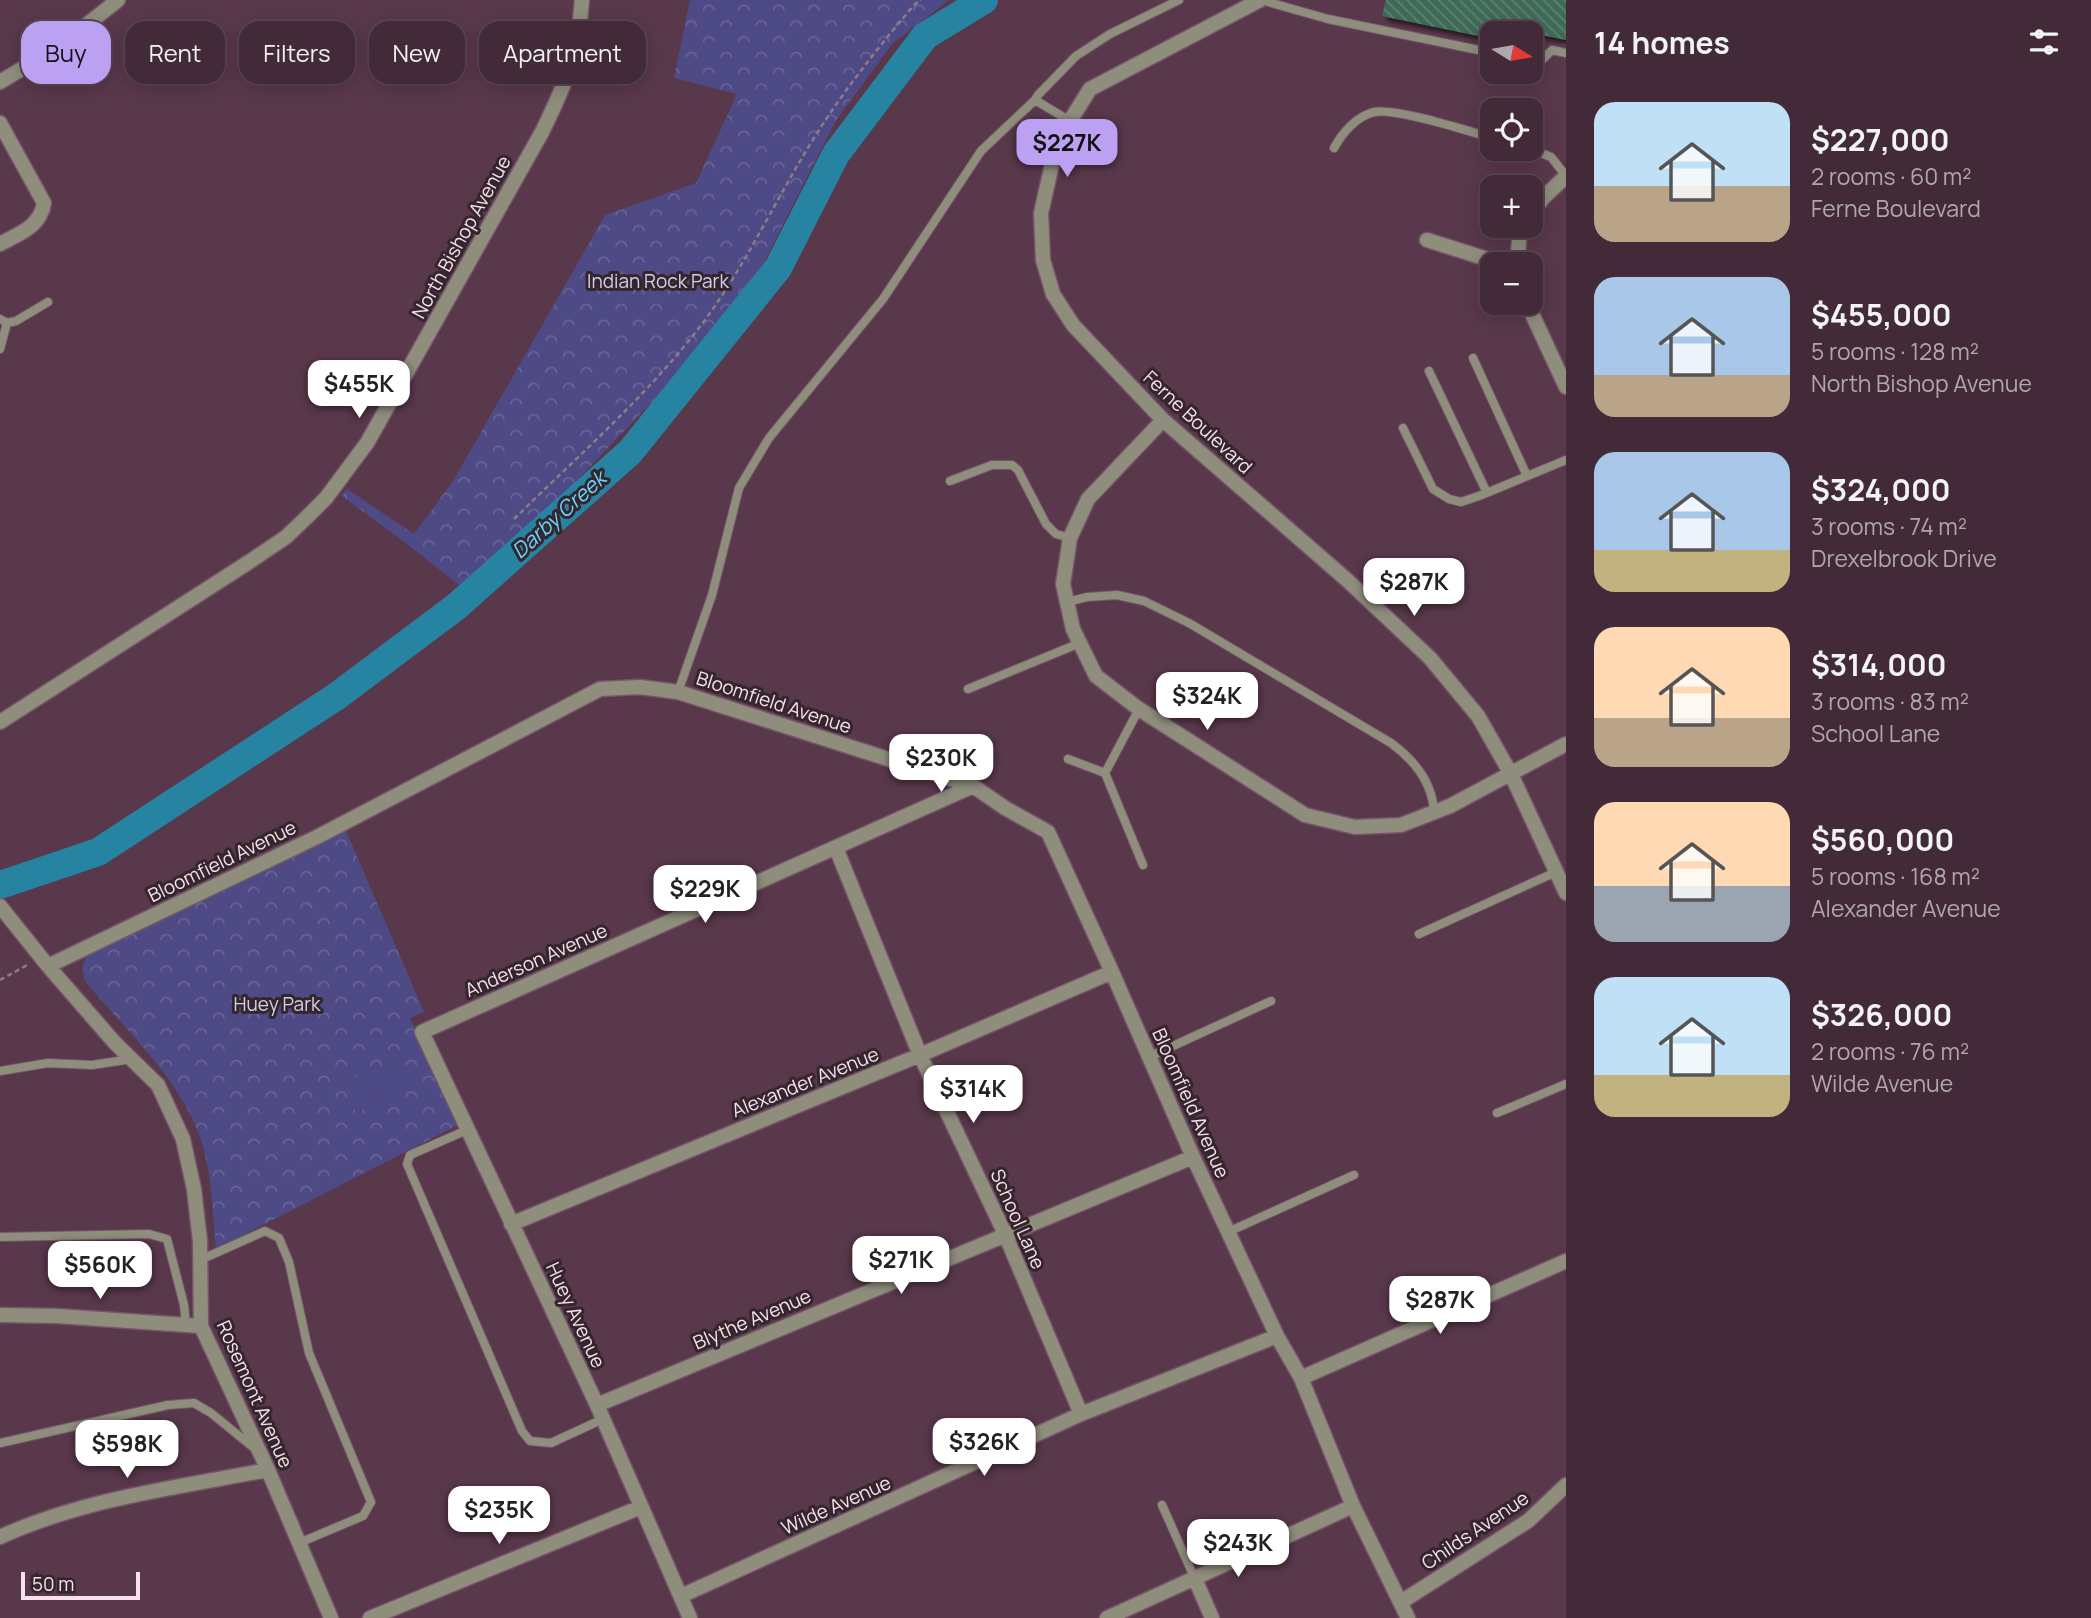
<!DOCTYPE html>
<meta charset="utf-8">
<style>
:root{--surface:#432a38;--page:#4d3643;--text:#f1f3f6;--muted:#afa7ae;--line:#5b4653;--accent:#bca0f2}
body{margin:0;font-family:Manrope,sans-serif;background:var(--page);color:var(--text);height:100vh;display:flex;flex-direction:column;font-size:26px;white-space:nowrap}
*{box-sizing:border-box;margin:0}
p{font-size:23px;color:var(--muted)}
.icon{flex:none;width:38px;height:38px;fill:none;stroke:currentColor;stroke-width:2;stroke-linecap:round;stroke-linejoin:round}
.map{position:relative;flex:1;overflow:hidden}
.sheet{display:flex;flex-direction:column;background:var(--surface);width:525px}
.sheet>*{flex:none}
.hud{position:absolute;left:21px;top:21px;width:665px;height:63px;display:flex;gap:14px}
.needle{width:46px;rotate:101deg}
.buttons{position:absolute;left:1480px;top:21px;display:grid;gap:14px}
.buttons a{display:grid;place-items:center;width:63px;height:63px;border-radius:14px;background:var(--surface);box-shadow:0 4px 18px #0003,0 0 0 2px var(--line);font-size:35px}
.scale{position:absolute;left:21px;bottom:18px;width:119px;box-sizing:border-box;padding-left:7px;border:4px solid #f6e1ec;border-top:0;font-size:19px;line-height:24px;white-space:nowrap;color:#f6e1ec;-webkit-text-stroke:5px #35252d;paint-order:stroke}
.price{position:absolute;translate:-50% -60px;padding:0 16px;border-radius:14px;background:#fff;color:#222;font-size:23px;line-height:46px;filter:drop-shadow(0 2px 4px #0008)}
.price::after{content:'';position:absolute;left:50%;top:42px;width:21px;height:16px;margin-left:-10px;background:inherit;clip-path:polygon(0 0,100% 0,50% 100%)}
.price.selected{background:var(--accent);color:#111}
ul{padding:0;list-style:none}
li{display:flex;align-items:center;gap:21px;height:175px;padding:0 28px}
li span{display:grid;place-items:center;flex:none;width:196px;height:140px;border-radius:21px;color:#555}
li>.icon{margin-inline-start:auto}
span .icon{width:84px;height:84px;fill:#fffc;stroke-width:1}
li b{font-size:30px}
h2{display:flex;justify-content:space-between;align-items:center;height:84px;padding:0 28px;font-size:30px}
.chip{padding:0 24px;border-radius:21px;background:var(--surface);box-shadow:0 4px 18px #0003,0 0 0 2px var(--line);font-size:24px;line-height:63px}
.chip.selected{background:var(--accent);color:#111}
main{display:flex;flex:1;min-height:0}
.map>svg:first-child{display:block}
.park{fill:url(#park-crowns)}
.garden{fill:#4e4a85}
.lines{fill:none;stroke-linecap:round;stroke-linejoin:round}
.river{stroke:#2783a2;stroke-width:28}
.building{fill:url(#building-back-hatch);filter:url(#shadow)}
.lane-casing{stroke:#755668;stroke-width:10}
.street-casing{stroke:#755668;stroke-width:17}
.path{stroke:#957888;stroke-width:2.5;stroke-dasharray:5 3.5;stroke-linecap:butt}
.lane{stroke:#8f8e7d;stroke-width:8}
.street{stroke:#8f8e7d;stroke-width:14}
.labels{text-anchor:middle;stroke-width:6;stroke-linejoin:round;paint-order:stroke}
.street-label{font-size:19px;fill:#f6e1ec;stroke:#35252d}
.park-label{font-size:19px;fill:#d0d0eb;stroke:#35252d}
.water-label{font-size:21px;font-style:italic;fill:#6ad6fe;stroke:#35252d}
</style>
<main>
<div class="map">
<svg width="1566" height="1618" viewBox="0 0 1566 1618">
<defs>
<pattern id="park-crowns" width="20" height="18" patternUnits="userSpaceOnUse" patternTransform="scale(1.75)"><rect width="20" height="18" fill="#4e4a85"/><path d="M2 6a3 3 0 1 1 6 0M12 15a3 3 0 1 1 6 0" fill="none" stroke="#686496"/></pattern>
<pattern id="building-back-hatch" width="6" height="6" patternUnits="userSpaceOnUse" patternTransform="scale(1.75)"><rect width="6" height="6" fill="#416b59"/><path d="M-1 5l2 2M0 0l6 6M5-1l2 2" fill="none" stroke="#5d8071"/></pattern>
<filter id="shadow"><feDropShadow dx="4.5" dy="4.5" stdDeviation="2" flood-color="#0009"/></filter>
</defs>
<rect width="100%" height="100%" fill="#59384b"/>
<!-- park -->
<path class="park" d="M690,0H949L892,44L835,122L740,310L469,593L407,544L342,496L347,489L414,534L453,481L605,215L696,183L737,94L674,78Z
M344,826L424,1012L410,1018L458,1125L216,1249C212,1209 212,1164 196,1127C172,1070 123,1028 85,981L82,967L90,949Z"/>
<!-- garden -->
<path class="garden" d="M393,1061L406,1090L356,1113L342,1083Z"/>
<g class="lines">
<!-- river -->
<path class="river" d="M0,885L98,852L337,696L457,606L630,452L778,268L836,154L925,36L984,0"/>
</g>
<!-- building -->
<path class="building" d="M1386,0H1566V40L1532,33H1493V39L1382,16Z"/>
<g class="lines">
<!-- lane casing -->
<g class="lane-casing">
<path id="lane" d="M1261,0L1328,19L1493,53
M1531,61L1539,63L1552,50L1566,53
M1070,121L1035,100L1038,95L1076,56L1110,34L1179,0
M1334,148C1342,133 1357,116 1374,112C1398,108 1467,131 1493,138
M1531,149L1551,157L1566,176
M0,319L7,323L16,321L48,302
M0,349L7,323
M1473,358L1527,476
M1429,371L1487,493
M1403,428L1433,489L1449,499L1461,502L1479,496L1566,460
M950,481L992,465H1012L1018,470L1046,524L1056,534L1070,538
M1067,602L1087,597L1117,595L1144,601L1189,623L1391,743C1414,760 1433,783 1434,813
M968,689L1080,643
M678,692L712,595L739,488L769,438L883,299L981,151L1035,100
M1139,709L1105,773L1143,865
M1068,759L1105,773
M1419,934L1556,872
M1149,1057L1271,1001
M0,1071L48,1063L92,1065L132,1059
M1497,1113L1566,1084
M467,1130L410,1155L407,1164L522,1431L530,1441L551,1443L603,1419
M1228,1232L1354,1175
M0,1237L149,1234L167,1239L184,1305L186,1325
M200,1260L265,1231L279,1238L289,1262L309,1353L371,1502L363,1516L299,1543
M0,1443L168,1405L194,1403L211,1413L254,1448
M1162,1505L1195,1579"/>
</g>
<!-- street casing -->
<g class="street-casing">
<path id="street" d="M1260,0L1090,89L1070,121L1053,160L1041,213L1043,260L1053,294L1073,325L1163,420L1347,580L1430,658L1478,716L1511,774L1566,893
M0,82L60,46L118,0
M0,123L44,203C40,227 20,233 0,244
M1531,214L1543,198L1566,176
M1427,240L1503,264
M1517,264L1520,230L1523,226
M1527,303L1566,387
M1163,420L1088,499L1070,538L1063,584L1073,629L1096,676L1139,709L1305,815L1355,827L1401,825L1450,806L1566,744
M0,722L249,562L286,537L307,517L326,498L367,443L542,132C566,83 578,55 582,0
M836,848L920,1055L1005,1234L1081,1414
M0,906L48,966L115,1043L158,1085L183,1139L194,1189L200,1241L201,1326L268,1470L331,1618
M48,966L317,837L600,689L640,687L678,692L973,786L1005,808L1048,832L1112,972L1193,1157L1277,1336L1301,1378L1353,1506L1408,1618
M511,1224L920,1055L1112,972
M0,1315L57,1316L201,1326
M1301,1378L1566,1261
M597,1405L1193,1157
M0,1537C83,1499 178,1487 268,1470
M1195,1579L1212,1618
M681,1596L1081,1414L1277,1336
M1401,1602L1528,1521L1566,1485
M370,1618L641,1507
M690,1618L597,1405L422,1032L973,786
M1107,1618L1353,1506"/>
</g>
<!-- path -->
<path class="path" d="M514,519C578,456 647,396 702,324C744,268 773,205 809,146C840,95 876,50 914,5L921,0
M0,980L29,964"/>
<!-- lane -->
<use href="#lane" class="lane"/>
<!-- street -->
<use href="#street" class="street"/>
</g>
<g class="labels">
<!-- street labels -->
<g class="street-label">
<text transform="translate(461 237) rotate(-61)" y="7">North Bishop Avenue</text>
<text transform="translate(1198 422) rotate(43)" y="7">Ferne Boulevard</text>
<text transform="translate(774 702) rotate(18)" y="7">Bloomfield Avenue</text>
<text transform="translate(222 861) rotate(-26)" y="7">Bloomfield Avenue</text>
<text transform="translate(536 960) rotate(-24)" y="7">Anderson Avenue</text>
<text transform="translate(805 1082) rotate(-22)" y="7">Alexander Avenue</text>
<text transform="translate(1191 1103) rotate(66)" y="7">Bloomfield Avenue</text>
<text transform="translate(1018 1219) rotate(66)" y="7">School Lane</text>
<text transform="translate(576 1315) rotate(65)" y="7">Huey Avenue</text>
<text transform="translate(752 1319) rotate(-23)" y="7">Blythe Avenue</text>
<text transform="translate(255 1394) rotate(66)" y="7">Rosemont Avenue</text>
<text transform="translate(836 1505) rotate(-24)" y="7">Wilde Avenue</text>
<text transform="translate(1475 1530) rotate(-34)" y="7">Childs Avenue</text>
</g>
<!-- park labels -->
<g class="park-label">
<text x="658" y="288">Indian Rock Park</text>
<text x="277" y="1011">Huey Park</text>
</g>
<!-- water labels -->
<g class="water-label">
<text transform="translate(559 515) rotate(-42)" y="7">Darby Creek</text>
</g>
</g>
</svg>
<div class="buttons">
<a><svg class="needle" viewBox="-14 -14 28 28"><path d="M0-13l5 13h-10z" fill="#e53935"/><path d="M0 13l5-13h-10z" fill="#afa7ae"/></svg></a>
<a><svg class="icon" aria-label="locate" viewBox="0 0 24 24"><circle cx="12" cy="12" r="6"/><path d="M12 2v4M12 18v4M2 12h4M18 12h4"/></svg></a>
<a>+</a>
<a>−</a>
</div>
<div class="scale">50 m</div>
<b class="price selected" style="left:1067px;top:179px">$227K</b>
<b class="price" style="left:359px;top:420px">$455K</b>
<b class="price" style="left:1414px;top:618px">$287K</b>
<b class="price" style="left:1207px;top:732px">$324K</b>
<b class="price" style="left:941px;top:794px">$230K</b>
<b class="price" style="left:705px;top:925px">$229K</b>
<b class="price" style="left:973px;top:1125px">$314K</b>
<b class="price" style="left:901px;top:1296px">$271K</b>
<b class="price" style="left:100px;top:1301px">$560K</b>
<b class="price" style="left:1440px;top:1336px">$287K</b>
<b class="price" style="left:984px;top:1478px">$326K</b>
<b class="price" style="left:127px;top:1480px">$598K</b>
<b class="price" style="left:499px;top:1546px">$235K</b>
<b class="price" style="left:1238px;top:1579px">$243K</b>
<div class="hud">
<a class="chip selected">Buy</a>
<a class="chip">Rent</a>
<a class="chip">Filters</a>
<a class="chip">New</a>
<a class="chip">Apartment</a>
</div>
</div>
<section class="sheet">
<h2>14 homes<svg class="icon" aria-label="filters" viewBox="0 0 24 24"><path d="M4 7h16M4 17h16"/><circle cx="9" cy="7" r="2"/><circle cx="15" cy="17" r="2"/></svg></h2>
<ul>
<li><span style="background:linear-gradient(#bfe0f5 60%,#b9a48a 0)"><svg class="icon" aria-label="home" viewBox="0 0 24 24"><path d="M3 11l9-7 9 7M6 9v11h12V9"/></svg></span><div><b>$227,000</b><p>2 rooms · 60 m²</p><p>Ferne Boulevard</p></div></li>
<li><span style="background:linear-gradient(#a9c7e8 70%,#b9a48a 0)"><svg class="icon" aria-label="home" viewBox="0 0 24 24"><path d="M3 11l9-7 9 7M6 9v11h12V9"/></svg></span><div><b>$455,000</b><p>5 rooms · 128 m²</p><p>North Bishop Avenue</p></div></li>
<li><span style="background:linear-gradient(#a9c7e8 70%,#c2b280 0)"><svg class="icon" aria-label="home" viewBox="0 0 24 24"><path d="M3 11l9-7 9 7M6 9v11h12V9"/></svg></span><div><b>$324,000</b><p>3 rooms · 74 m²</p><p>Drexelbrook Drive</p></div></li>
<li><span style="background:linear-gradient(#ffd9b3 65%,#b9a48a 0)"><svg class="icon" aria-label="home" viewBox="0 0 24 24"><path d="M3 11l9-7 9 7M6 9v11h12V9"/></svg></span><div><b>$314,000</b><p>3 rooms · 83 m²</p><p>School Lane</p></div></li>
<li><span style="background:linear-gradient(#ffd9b3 60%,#9aa5b1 0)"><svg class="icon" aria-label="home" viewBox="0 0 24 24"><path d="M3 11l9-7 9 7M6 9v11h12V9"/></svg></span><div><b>$560,000</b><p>5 rooms · 168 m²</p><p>Alexander Avenue</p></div></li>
<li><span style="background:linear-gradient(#bfe0f5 70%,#c2b280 0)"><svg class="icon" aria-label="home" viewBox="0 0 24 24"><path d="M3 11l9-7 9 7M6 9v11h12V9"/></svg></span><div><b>$326,000</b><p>2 rooms · 76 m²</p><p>Wilde Avenue</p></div></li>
</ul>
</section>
</main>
